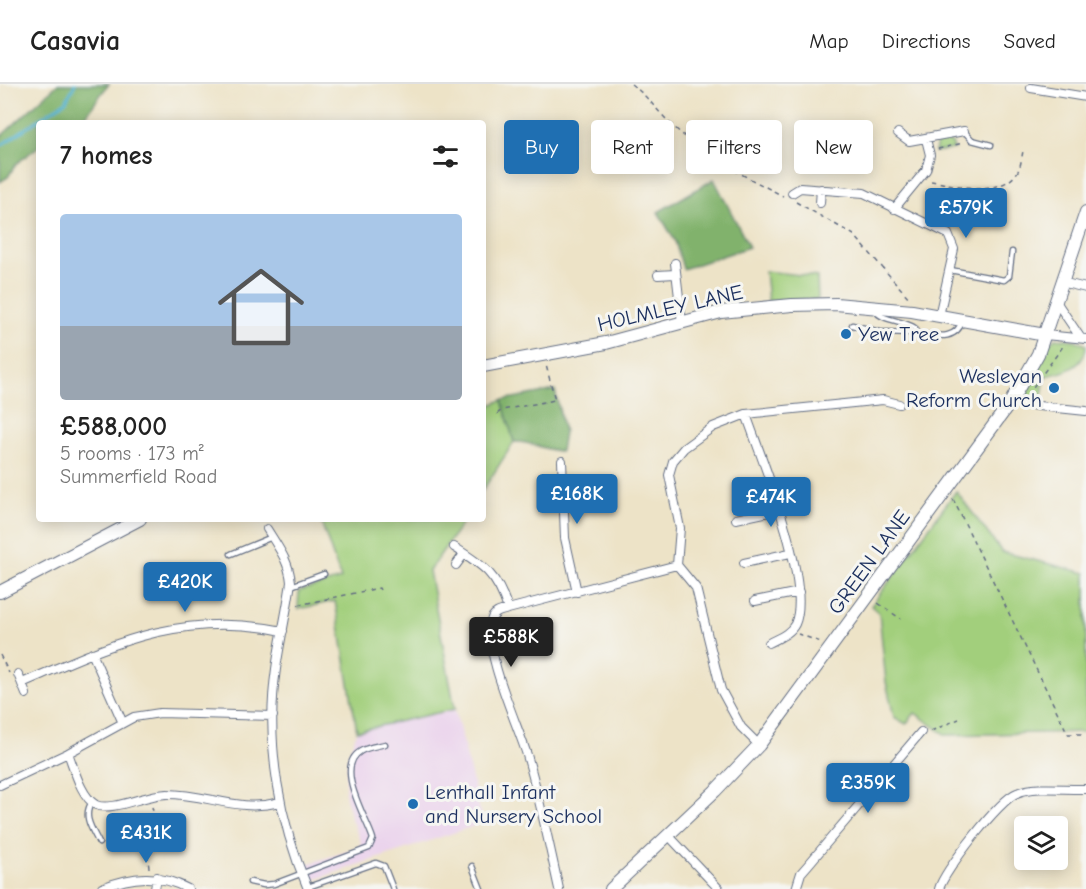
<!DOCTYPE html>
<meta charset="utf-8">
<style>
:root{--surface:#fff;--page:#f6f6f6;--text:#222;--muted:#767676;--line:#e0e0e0;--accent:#1f6fb2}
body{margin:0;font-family:"Comic Neue",sans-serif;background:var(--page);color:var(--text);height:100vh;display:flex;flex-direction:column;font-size:22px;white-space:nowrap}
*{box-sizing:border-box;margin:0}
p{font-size:20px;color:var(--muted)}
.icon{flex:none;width:33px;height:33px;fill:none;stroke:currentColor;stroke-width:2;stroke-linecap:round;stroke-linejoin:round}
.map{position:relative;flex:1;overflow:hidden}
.side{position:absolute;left:36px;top:36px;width:450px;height:402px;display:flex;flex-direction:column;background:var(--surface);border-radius:6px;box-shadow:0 3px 15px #0003}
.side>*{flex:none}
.guide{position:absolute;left:504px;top:36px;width:492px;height:54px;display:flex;gap:12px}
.controls{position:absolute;left:1014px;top:732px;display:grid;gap:12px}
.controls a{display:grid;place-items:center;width:54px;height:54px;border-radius:6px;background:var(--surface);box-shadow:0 3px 15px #0003;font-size:30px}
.price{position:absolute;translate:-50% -51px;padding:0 14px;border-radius:6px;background:var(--accent);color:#fff;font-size:20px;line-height:39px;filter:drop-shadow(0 2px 3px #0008)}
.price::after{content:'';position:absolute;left:50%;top:36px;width:18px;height:14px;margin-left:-9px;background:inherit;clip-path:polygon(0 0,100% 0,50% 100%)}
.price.active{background:#222;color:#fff}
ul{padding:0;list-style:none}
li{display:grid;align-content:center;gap:12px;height:318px;padding:0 24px}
li span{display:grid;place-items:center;height:186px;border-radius:6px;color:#555}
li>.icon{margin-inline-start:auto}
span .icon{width:108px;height:108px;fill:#fffc;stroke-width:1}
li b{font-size:26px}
h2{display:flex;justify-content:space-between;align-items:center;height:72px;padding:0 24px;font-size:26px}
.tag{padding:0 21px;border-radius:6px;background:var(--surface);box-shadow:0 3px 15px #0003;font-size:21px;line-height:54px}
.tag.active{background:var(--accent);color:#fff}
header{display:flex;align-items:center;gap:36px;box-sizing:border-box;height:84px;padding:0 30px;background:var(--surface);border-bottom:2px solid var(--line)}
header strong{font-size:28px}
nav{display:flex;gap:33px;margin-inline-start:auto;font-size:21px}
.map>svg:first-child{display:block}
.built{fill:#ead1ec}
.green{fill:#a2cf7c;stroke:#5e7f6d;stroke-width:1.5}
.forest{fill:#81b26c;stroke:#4e7065;stroke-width:1.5}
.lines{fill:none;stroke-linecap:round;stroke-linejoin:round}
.stream{stroke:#50b1cf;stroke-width:3}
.lane-casing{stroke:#646e83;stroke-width:7}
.street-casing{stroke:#646e83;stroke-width:10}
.secondary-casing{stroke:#646e83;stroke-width:14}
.path{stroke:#646e83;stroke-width:1.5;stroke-dasharray:4.5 4.5;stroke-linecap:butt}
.lane{stroke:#fff;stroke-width:4.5}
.street{stroke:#fff;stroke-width:8}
.secondary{stroke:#fff;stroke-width:12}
.poi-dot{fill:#1f6fb2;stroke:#f6f6f2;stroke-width:2}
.labels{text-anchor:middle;stroke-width:6;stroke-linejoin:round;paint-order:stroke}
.street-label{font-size:21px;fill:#1b2f5e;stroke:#f6f6f2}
.poi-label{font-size:21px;fill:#1b2f5e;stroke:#f6f6f2;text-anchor:start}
</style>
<header>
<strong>Casavia</strong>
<nav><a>Map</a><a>Directions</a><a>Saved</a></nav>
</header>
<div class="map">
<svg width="1086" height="805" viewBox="0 0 1086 805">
<rect width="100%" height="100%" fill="#f6f6f2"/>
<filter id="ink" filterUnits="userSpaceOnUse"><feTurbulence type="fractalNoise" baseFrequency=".0167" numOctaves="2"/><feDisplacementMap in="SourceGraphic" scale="12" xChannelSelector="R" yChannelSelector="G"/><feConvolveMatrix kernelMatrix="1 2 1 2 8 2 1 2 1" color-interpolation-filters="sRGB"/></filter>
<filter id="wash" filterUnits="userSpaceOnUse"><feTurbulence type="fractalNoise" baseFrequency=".008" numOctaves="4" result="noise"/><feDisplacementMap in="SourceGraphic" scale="24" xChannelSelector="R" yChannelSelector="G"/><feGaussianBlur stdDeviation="1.35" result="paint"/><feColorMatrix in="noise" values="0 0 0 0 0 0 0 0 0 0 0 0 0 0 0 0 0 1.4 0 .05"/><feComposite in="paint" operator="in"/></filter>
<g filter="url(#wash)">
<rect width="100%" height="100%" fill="#ede3c7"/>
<!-- built -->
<path class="built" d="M455,626L483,739L310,797L304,781L358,764L361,758L350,732L345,708L348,671L357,647Z"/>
<!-- green -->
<path class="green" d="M943,56L952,59L954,65L935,68L937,58Z
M765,187L817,193L818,215L768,217Z
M1055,254L1075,256L1086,261C1086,283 1063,289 1045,292L1041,318L1031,317L1025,313L1047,261Z
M502,316L514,358L483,406V324Z
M956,407L1002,468L1086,489V648L946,651L915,629L906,640L894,633L886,598L879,529L871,522Z
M320,435H465L429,487L455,625L357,647L335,517L298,525L299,507L341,495Z"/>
<!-- forest -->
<path class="forest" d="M58,0H109C77,39 95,39 39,39V62L16,80L8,93L0,98V53Z
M714,95L749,163L683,185L675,157L658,128Z
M555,306L564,348L561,367C542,366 531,357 514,358L502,316Z"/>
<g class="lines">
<!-- stream -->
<path class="stream" d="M0,62L66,17L75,0"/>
</g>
</g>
<g filter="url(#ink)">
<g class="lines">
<!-- lane casing -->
<g class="lane-casing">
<path id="lane" d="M964,47L972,56L991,61
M950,186L1004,196L1009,192L1012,168
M852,241L880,248L914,249L915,244C904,236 881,237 875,226
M914,249C934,251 955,259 963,236
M231,470L272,453
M291,502L324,490
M92,718C82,732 92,745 99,759
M472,782L481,805
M250,798L264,801L274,800L369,764L373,755C367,734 333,683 361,667C368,663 378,662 385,660
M308,803L376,779L384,782L393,805"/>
</g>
<!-- street casing -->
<g class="street-casing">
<path id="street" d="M1031,4L1086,13
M898,49L909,57L964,47
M792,109L800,104L864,109L948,150L954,165L939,232
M820,119L821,105
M894,125L926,86L930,71L926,55
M675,179L682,239
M658,191L675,190
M1061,198L1086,204
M1055,216L1080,253
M1045,251L1086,255
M1010,319L1086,327
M746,330C761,374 813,499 795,540C790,550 778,554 769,559
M562,377L565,454L577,508
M736,435L779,426
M267,445C278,463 289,477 291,498C287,527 280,556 276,585C265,659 279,737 308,805
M454,463C484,482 497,490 508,525
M744,479L790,469
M456,481L464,470
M755,517L799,508
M92,569L122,637
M18,590L26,610
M22,599C113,560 181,526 283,547
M759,661L741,643L721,606L696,504L677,481L680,444L669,391L673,377L684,364L713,343L746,330L883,316L899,320
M68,669C74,684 81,713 96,721C112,728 146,710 167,710C209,710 238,729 280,718
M0,701L68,669L134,633L160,629L273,632
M668,751L719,805
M102,804C132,792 159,789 188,805
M155,805L157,793
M559,805C549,760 540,715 527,671C517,639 484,569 491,538C492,529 500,527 508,525L677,481
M796,805L801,789L808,781L921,648
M939,805C944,787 1000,715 1017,709C1036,701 1065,706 1086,705"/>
</g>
<!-- secondary casing -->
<g class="secondary-casing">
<path id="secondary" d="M483,282L606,259L721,228L792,221L836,220L912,227L1045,251
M0,508L140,435
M611,805L715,707L759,661L1010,319L1038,270L1086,128"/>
</g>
<!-- path -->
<path class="path" d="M631,0C646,11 654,23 667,36C701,71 741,90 783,112
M938,65L963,59
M931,97C955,101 1005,115 1019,85C1021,80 1022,72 1023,67
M796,118L854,151L909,214
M1033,303L1064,261
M497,330L502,326L555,316L546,281
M953,415L1068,650
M878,519L901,535
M298,521L379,504L380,506
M798,550L821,558
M0,571L9,589
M931,647L959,635
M1068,650H1086
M149,784L146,759L158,747L152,723"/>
<!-- lane -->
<use href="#lane" class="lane"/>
<!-- street -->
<use href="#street" class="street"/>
<!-- secondary -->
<use href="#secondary" class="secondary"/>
</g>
</g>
<!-- markers -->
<g class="poi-dot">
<circle cx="846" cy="250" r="6"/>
<circle cx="1054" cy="304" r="6"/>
<circle cx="413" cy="720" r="6"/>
</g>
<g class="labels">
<!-- street labels -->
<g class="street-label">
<text transform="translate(670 224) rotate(-13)" y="7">HOLMLEY LANE</text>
<text transform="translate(869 478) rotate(-54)" y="7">GREEN LANE</text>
</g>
<!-- poi labels -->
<g class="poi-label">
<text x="858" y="257">Yew Tree</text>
<text x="1042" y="299" text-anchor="end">Wesleyan<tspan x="1042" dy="24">Reform Church</tspan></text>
<text x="425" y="715">Lenthall Infant<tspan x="425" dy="24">and Nursery School</tspan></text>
</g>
</g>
</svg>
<div class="controls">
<a><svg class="icon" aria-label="layers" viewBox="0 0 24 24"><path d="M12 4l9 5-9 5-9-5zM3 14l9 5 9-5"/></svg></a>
</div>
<b class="price" style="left:966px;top:155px">£579K</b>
<b class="price" style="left:577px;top:441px">£168K</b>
<b class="price" style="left:771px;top:444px">£474K</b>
<b class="price" style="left:185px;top:529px">£420K</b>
<b class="price active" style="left:511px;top:584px">£588K</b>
<b class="price" style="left:868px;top:730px">£359K</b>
<b class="price" style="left:146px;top:780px">£431K</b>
<div class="guide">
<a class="tag active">Buy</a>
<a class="tag">Rent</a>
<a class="tag">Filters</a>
<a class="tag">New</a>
</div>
<section class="side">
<h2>7 homes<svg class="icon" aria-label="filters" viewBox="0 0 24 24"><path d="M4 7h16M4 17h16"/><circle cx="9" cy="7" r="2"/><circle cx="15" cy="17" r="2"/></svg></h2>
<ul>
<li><span style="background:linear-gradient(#a9c7e8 60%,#9aa5b1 0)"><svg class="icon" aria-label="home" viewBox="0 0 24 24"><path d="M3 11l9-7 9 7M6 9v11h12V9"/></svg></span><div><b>£588,000</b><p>5 rooms · 173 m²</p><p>Summerfield Road</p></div></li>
</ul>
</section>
</div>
